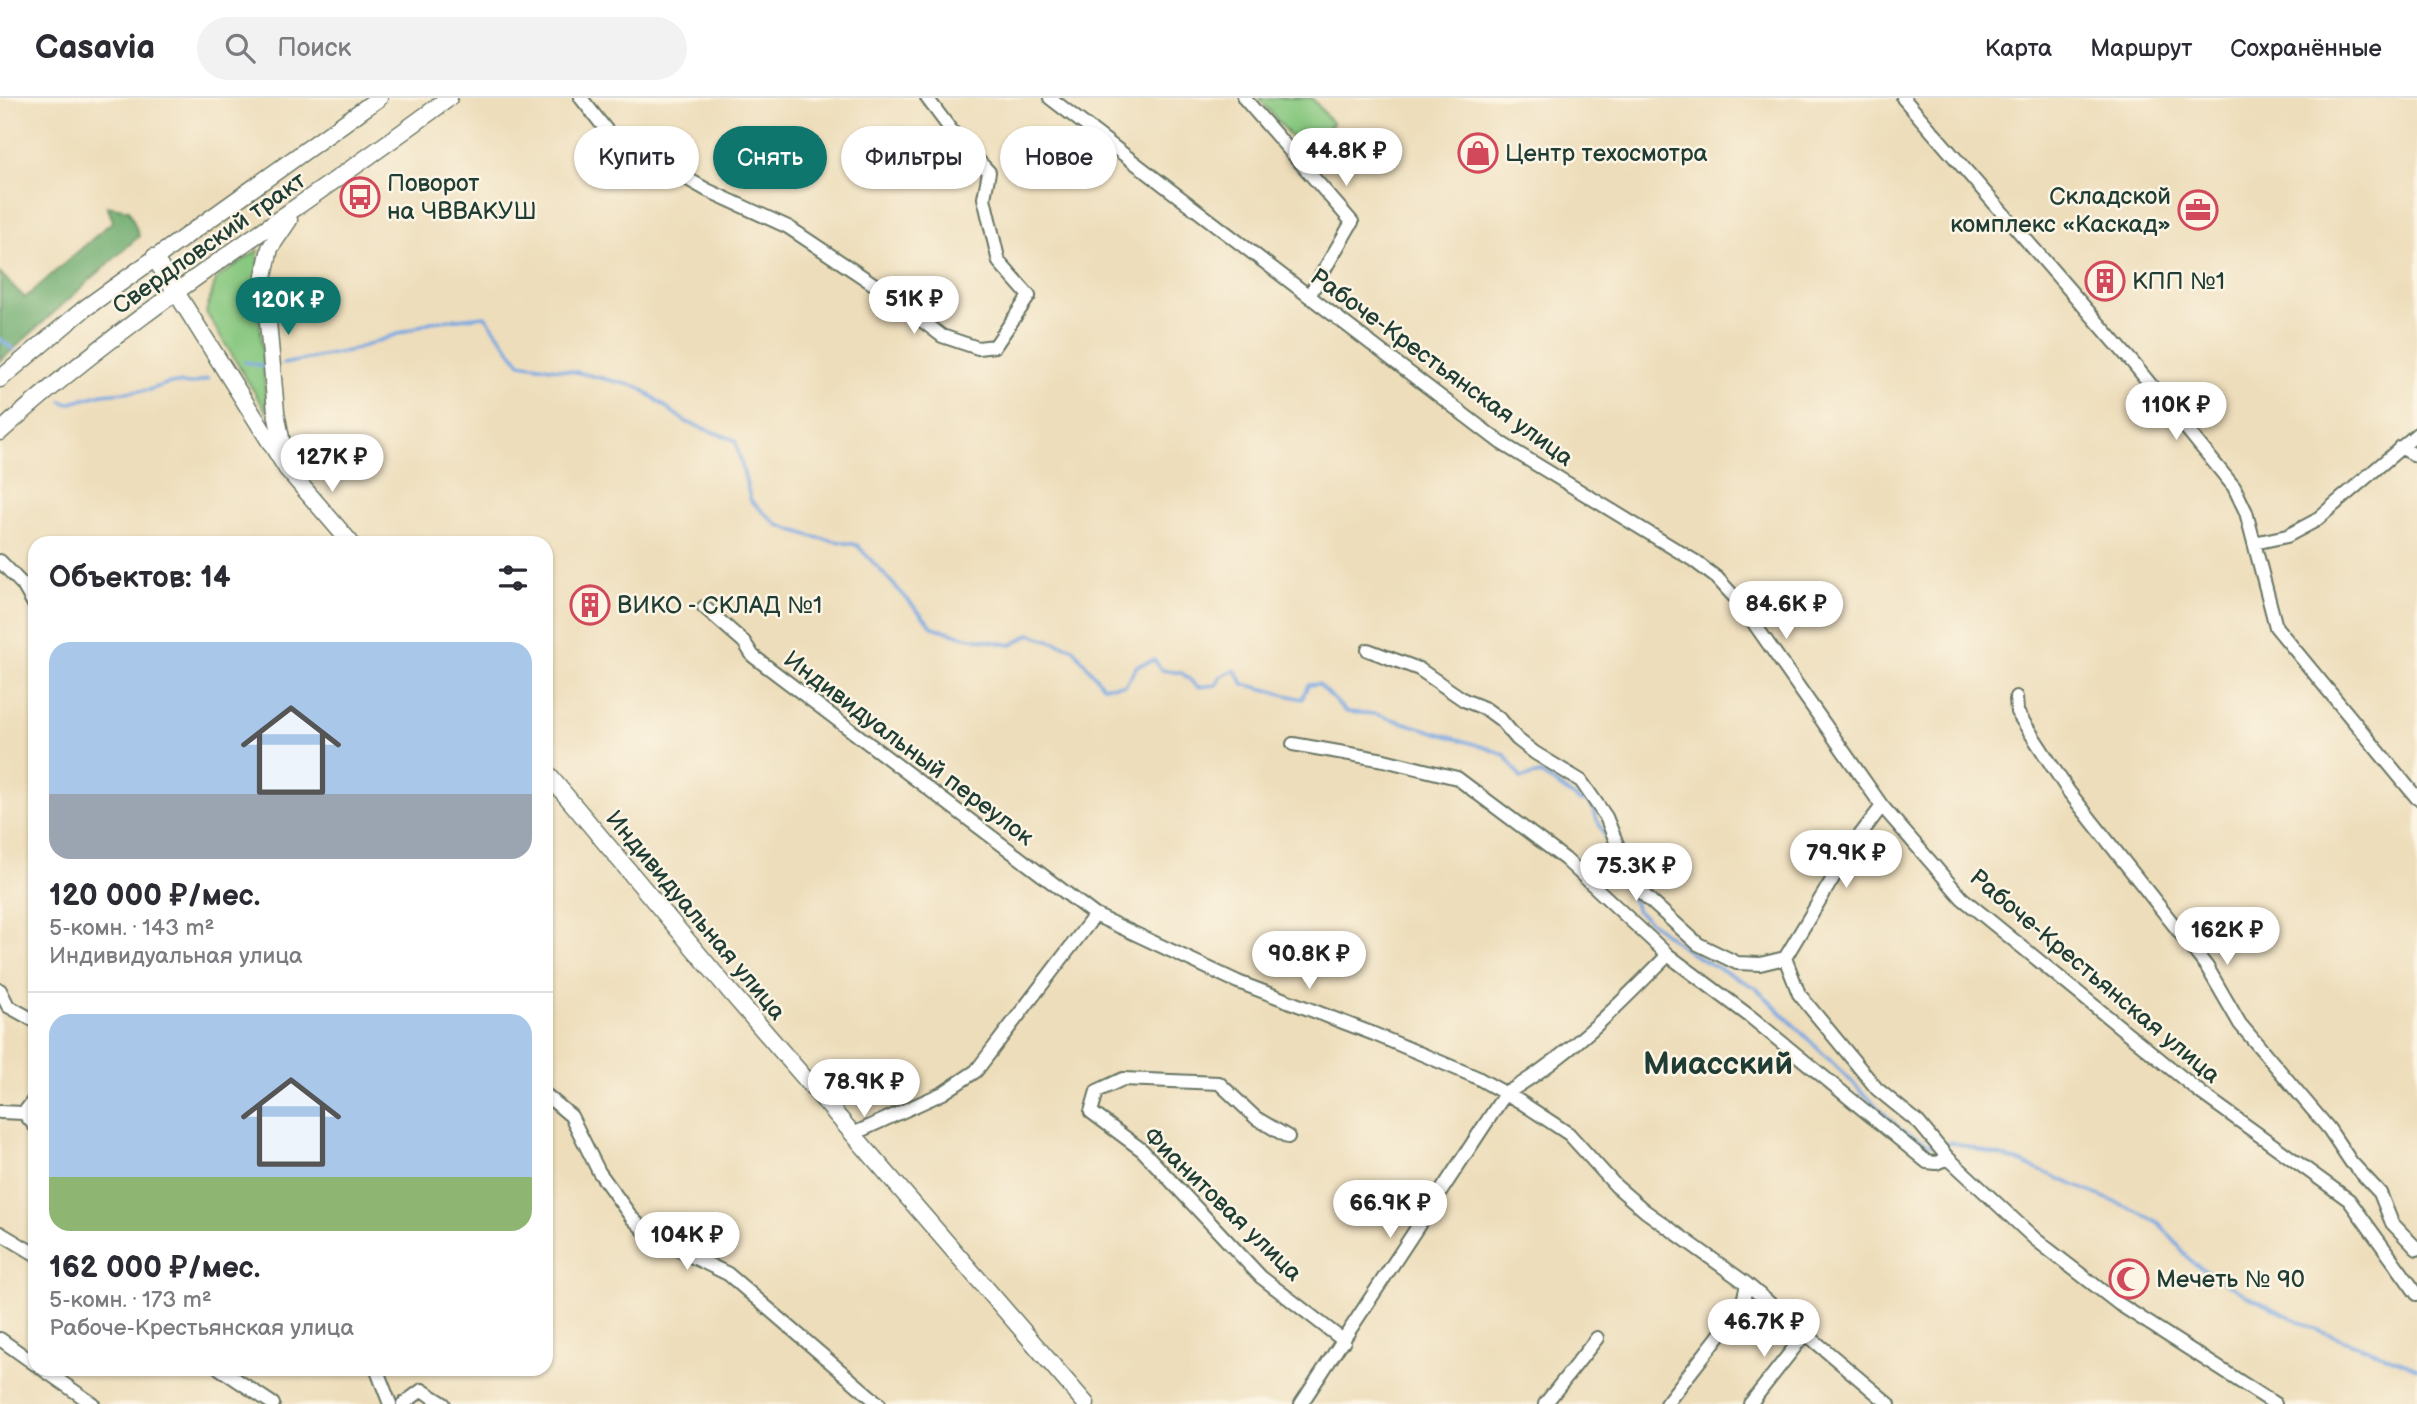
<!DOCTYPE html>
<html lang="ru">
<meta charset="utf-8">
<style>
:root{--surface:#fff;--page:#f2f2f3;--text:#2b2b33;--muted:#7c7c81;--line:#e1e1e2;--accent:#0f766e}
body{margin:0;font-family:"Balsamiq Sans",sans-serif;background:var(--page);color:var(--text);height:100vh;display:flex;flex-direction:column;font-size:26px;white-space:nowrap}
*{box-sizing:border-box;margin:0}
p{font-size:23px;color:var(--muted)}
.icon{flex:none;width:38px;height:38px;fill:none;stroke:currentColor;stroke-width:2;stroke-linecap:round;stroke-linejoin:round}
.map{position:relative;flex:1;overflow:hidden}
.panel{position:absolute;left:28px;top:438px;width:525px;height:840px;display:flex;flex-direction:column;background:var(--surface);border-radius:21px;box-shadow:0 2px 5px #0004}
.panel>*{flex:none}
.hud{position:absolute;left:574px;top:28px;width:665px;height:63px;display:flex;gap:14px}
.price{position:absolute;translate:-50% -60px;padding:0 16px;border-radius:24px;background:#fff;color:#222;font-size:23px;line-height:46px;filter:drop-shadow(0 2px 4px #0008)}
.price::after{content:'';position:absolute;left:50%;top:42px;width:21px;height:16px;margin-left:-10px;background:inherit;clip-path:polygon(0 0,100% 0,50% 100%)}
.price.selected{background:var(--accent);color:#fff}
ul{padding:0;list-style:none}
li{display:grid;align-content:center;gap:14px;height:371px;padding:0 21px}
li+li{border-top:2px solid var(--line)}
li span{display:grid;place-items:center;height:217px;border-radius:21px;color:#555}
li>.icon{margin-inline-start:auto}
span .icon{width:126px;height:126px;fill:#fffc;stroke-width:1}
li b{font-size:30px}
h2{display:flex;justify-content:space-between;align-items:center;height:84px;padding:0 21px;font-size:30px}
.chip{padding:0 24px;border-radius:32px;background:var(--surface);box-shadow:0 2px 5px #0004;font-size:24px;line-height:63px}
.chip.selected{background:var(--accent);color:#fff}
header{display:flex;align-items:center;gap:42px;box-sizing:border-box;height:98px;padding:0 35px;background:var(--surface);border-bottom:2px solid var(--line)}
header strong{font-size:33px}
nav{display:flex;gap:38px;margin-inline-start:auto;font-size:24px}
.search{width:490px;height:63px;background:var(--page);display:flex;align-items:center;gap:18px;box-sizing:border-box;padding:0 24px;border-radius:38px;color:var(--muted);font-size:26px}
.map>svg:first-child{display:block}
.green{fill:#88c880;stroke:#54825a;stroke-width:2}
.forest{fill:#6eac6e;stroke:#467451;stroke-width:2}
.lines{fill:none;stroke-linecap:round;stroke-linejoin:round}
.stream{stroke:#77a6e1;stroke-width:3.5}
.minor-casing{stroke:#677563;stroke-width:16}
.major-casing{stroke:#677563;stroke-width:19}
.minor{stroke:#fff;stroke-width:12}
.major{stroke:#fff;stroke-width:16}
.labels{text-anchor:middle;stroke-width:5;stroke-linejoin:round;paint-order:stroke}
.poi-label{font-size:24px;fill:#1f3d34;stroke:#fcf5e5;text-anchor:start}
.street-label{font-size:24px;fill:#1f3d34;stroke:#fcf5e5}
.district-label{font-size:32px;font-weight:bold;fill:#1f3d34;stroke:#fcf5e5}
</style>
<header>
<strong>Casavia</strong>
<div class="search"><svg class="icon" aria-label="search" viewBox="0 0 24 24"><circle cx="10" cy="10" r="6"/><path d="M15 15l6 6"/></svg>Поиск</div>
<nav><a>Карта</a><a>Маршрут</a><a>Сохранённые</a></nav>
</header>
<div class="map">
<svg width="2417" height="1306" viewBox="0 0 2417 1306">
<rect width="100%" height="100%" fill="#fcf5e5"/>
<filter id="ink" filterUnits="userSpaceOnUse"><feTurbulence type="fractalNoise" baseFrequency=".0143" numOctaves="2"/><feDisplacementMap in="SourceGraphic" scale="14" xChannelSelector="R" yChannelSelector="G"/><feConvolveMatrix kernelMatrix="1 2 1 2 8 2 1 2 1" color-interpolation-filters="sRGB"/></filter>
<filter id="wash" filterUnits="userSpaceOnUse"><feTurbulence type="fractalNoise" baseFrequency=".00686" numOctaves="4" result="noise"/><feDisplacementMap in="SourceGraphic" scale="28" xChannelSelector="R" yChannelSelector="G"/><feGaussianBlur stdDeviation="1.57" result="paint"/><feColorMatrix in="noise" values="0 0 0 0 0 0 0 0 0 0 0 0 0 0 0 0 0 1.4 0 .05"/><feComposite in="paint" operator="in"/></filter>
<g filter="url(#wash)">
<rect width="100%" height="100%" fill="#edddba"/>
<!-- green -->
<path class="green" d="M1259,0H1312L1333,26L1307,50L1299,49Z
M258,152L260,225L267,315L206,214L216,181Z"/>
<!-- forest -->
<path class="forest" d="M107,108L129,112L139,138L0,263V175L25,200L113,123Z"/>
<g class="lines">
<!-- stream -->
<path class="stream" d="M0,241L14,252
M245,264L267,269
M283,266L353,252L431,224L485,218L520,265L576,274L639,289L686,324L735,342L751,403L778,427L814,439L857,447L933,529L966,539L1012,547L1030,536L1073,550L1103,588L1125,587L1137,568L1154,562L1162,572L1182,575L1198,589L1217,587L1220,579L1235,572L1244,586L1302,601L1308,587L1319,586L1346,614L1375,616L1487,650L1505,657L1521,680L1541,676L1580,703H1589L1638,814L1690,855L1756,890L1900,1031L1932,1048
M62,303L68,306L102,296L149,292L169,285L192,286L208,281
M1942,1047L1951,1044L2015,1062L2141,1115L2159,1125L2193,1165L2246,1197L2313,1230L2417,1270"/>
</g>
</g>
<g filter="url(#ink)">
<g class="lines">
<!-- minor casing -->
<g class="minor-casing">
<path id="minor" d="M581,0L611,38L707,92L788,129L875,187L942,238L978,250L995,248L1029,198L999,164L984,100L989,74L957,40L927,0
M1050,0L1501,345L1693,462L1717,480L1739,504L1882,708L1962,800L2201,995L2349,1102L2417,1196
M1244,0L1352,124L1309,198
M1903,0L2133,265L2234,389L2246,414L2276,529L2417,700
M2400,349L2417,358
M2254,445L2287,438L2315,423L2417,336
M0,463L23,487L35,508
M704,509L744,544L753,558L1095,817L1238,884L1374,936L1476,979L1519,1003L1569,1036L1616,1088L1645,1113L1747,1186L1889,1306
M1368,552L1419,571L1464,602L1486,611L1501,622L1517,641L1535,655L1581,683L1606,719L1631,780L1643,796L1698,846L1737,865L1760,866L1785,860L1799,896L1877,991L1919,1025L1948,1060L2035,1141L2119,1206L2275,1306
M2016,599L2017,614L2069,694L2207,869L2240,926L2329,1031L2351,1064L2380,1095L2392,1125L2417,1151
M1293,646L1384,662L1457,680L1565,761L1668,857L1752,920L1927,1064L1936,1065L1948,1060
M1785,860L1854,745L1882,708
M0,892L8,908L35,923
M546,997L571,1018L599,1074L632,1120L650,1138L728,1176L879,1306
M0,1014L24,1015L35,1000
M24,1015L35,1028
M853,1036L943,995L976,973L1095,817
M1288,1039L1256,1020L1219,985L1123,981L1097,993L1091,1014L1142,1052L1261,1179L1344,1243
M0,1135L35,1156
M0,1241L35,1266
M41,1270L93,1306
M219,1270L273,1306
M376,1270L390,1306
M403,1306L422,1292L444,1306
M1301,1306L1505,996C1568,959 1617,909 1668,857
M1545,1306L1597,1240
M1666,1306L1742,1208L1747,1186
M1750,1306L1805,1236"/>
</g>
<!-- major casing -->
<g class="major-casing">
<path id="major" d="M154,159L287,371L350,444
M0,281L84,211L379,0
M0,334C138,209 300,112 449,0
M285,361L276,314L264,178L270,150L289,122
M546,674L727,890L1086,1306"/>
</g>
<!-- minor -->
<use href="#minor" class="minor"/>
<!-- major -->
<use href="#major" class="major"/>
</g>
</g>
<!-- icons -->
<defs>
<g id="shop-ring" transform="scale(2.0125)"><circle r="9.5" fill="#fcf5e5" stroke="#d1495b" stroke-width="1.5"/><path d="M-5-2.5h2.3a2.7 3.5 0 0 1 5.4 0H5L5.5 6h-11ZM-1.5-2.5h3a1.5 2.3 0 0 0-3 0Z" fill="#d1495b"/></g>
<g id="bus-ring" transform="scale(2.0125)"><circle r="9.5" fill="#fcf5e5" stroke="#d1495b" stroke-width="1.5"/><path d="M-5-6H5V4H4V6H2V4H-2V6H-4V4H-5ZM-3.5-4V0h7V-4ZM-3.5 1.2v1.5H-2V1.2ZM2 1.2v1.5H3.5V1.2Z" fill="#d1495b"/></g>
<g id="office-ring" transform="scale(2.0125)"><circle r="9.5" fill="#fcf5e5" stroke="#d1495b" stroke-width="1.5"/><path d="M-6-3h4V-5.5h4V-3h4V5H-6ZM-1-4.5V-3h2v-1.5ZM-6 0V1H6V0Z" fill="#d1495b"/></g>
<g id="building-ring" transform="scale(2.0125)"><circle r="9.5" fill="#fcf5e5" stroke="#d1495b" stroke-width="1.5"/><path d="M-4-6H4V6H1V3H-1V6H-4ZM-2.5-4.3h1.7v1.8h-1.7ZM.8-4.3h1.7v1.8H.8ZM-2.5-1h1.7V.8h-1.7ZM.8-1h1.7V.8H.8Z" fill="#d1495b"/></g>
<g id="mosque-ring" transform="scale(2.0125)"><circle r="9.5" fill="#fcf5e5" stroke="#d1495b" stroke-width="1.5"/><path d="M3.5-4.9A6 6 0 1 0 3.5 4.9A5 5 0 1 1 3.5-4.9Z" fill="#d1495b"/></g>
</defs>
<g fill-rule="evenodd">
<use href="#shop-ring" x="1478" y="55"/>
<use href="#bus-ring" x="360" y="99"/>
<use href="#office-ring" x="2198" y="112"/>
<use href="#building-ring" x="2105" y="183"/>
<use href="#building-ring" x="590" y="507"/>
<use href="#mosque-ring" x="2129" y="1181"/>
</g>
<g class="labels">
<!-- poi labels -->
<g class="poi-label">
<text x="1505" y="63">Центр техосмотра</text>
<text x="387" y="93">Поворот<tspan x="387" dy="28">на ЧВВАКУШ</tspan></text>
<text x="2171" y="106" text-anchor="end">Складской<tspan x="2171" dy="28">комплекс «Каскад»</tspan></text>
<text x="2132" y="191">КПП №1</text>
<text x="617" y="515">ВИКО - СКЛАД №1</text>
<text x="2156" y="1189">Мечеть № 90</text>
</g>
<!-- street labels -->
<g class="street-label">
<text transform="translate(209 145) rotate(-35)" y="8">Свердловский тракт</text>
<text transform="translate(1442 269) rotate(36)" y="8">Рабоче-Крестьянская улица</text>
<text transform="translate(909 650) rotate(37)" y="8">Индивидуальный переулок</text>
<text transform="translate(696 817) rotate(50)" y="8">Индивидуальная улица</text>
<text transform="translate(2095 878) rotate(40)" y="8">Рабоче-Крестьянская улица</text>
<text transform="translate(1223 1106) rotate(44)" y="8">Фианитовая улица</text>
</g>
<!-- district labels -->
<g class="district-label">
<text x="1718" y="976">Миасский</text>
</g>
</g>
</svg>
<b class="price" style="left:1346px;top:90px">44.8K ₽</b>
<b class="price" style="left:914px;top:238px">51K ₽</b>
<b class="price selected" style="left:288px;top:239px">120K ₽</b>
<b class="price" style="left:2176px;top:344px">110K ₽</b>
<b class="price" style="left:332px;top:396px">127K ₽</b>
<b class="price" style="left:1786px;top:543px">84.6K ₽</b>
<b class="price" style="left:1846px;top:792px">79.9K ₽</b>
<b class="price" style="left:1636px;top:805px">75.3K ₽</b>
<b class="price" style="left:2227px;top:869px">162K ₽</b>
<b class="price" style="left:1309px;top:893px">90.8K ₽</b>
<b class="price" style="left:864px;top:1021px">78.9K ₽</b>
<b class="price" style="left:1390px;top:1142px">66.9K ₽</b>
<b class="price" style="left:687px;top:1174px">104K ₽</b>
<b class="price" style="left:1764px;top:1261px">46.7K ₽</b>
<div class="hud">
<a class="chip">Купить</a>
<a class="chip selected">Снять</a>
<a class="chip">Фильтры</a>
<a class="chip">Новое</a>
</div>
<section class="panel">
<h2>Объектов: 14<svg class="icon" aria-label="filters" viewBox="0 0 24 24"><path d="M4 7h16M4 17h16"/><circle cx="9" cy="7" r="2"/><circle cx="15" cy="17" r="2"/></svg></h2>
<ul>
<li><span style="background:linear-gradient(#a9c7e8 70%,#9aa5b1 0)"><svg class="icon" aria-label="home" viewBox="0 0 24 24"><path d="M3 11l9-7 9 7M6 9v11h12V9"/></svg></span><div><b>120 000 ₽/мес.</b><p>5-комн. · 143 m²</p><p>Индивидуальная улица</p></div></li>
<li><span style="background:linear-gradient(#a9c7e8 75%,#8fb573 0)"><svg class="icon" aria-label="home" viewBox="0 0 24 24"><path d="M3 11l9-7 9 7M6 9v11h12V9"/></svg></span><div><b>162 000 ₽/мес.</b><p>5-комн. · 173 m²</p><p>Рабоче-Крестьянская улица</p></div></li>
</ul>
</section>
</div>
